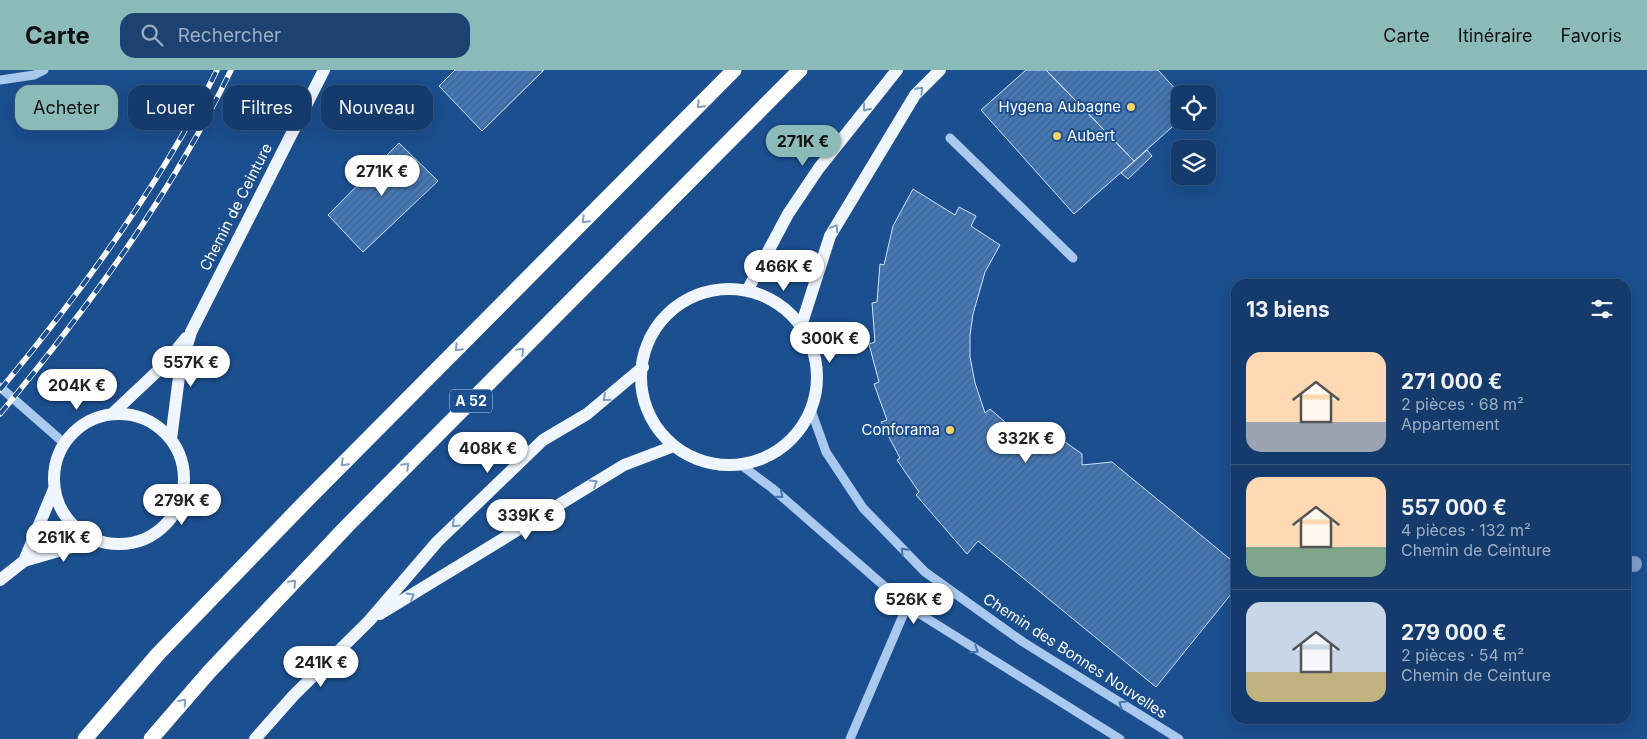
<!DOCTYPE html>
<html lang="fr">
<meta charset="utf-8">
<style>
:root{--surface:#143b6b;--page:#1d4271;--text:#f1f3f6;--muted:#9dadc1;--line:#33557e;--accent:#8bbbb9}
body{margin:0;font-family:Inter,sans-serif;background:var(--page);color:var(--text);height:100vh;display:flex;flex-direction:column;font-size:19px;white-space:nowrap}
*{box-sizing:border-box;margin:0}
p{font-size:16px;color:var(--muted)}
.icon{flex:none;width:28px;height:28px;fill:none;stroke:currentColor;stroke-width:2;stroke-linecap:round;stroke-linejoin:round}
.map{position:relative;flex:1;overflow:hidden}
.details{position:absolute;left:1231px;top:209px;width:400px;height:445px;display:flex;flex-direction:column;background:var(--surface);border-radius:15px;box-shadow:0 5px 20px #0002,0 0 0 1px var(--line)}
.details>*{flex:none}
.top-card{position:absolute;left:15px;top:15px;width:475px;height:45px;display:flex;gap:10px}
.fabs{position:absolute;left:1171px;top:15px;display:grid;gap:10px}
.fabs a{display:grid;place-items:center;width:45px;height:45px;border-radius:10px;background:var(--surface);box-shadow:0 5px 20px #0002,0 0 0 1px var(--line);font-size:25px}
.price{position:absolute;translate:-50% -42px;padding:0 11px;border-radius:18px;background:#fff;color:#222;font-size:16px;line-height:32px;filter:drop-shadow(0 1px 2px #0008)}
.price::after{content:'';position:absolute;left:50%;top:30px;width:15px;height:11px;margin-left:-8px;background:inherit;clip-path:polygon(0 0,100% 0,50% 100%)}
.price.selected{background:var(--accent);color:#111}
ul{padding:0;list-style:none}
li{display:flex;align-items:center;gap:15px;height:125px;padding:0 15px}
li+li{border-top:1px solid var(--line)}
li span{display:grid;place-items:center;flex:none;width:140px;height:100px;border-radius:15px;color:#555}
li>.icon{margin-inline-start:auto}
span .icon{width:60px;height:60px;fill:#fffc;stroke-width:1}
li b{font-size:21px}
h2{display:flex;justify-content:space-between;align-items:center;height:60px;padding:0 15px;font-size:21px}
.pill{padding:0 18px;border-radius:15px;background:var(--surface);box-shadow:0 5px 20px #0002,0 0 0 1px var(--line);font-size:18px;line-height:45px}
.pill.selected{background:var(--accent);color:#111}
header{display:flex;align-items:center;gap:30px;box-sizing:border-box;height:70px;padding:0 25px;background:var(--accent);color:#111}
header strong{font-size:24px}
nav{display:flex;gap:28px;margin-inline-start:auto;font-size:18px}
.search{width:350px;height:45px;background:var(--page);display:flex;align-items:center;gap:12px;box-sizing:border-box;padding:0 18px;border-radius:15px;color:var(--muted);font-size:19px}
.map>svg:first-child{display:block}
.building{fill:url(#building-hatch);stroke:#cfe3fa}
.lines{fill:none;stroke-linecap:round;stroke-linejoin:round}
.minor{stroke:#a9c9ee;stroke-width:9}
.major{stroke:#f0f6ff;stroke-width:12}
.highway{stroke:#fff;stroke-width:15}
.rail-casing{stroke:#fff;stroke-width:5.5}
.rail{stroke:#1b4f8f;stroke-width:4;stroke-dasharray:11;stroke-linecap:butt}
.tree{fill:#7ea0ca}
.oneway{stroke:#7b9ac1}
.oneway2{stroke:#829ec1}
.oneway3{stroke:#4674ac}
.poi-dot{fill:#ffd166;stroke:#1b4f8f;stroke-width:2}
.labels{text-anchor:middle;stroke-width:4;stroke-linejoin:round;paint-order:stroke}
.shield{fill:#1b4f8f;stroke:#bbcadd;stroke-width:1}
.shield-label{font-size:14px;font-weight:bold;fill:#fff}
.poi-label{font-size:15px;fill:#fff;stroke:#1b4f8f;text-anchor:end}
.street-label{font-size:15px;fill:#fff;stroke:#1b4f8f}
</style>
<header>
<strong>Carte</strong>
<div class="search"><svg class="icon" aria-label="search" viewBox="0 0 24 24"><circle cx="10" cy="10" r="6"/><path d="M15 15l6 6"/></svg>Rechercher</div>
<nav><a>Carte</a><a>Itinéraire</a><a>Favoris</a></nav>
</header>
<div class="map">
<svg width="1647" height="669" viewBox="0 0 1647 669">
<defs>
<pattern id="building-hatch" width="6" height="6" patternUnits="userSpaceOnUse" patternTransform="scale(1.25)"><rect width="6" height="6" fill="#4478b7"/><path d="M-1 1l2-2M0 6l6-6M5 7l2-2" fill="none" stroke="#486282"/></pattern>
</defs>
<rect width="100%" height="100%" fill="#1b4f8f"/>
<!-- building -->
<path class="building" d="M455,0H544L482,61L439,16Z
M1026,0H1046L1134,91L1074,144L981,40Z
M1046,0H1158L1180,24V50L1134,91Z
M399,73L438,111L363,182L328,145Z
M1147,80L1152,86L1128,109L1121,103Z
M913,119L955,145L959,137L976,146L971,156L1000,175L985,202L973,244L970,265V287L975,313L985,343L990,339L1034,377L1039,371L1061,369L1082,384V395L1112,392L1236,494V518L1156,617L978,471L967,484L916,425L919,422L897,390L900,388L881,352L887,350L874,314L879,312L869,274L875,272L872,233L877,232L880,194L884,195L893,156Z"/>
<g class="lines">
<!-- minor -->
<path class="minor" d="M0,10L34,5L44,0
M950,68L1073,188
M0,317L64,373
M811,340L826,382L863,438L925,502L1023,572L1179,669
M741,395L772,418L907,536L1120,669
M850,669L907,536"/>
<!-- major -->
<path class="major" d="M641 307a88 88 0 1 1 176 0a88 88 0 1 1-176 0Z
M747,221L788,144L819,98L897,0
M802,253L830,166L915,25L940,0
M113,343L165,294L186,268
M54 409a65 65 0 1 1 130 0a65 65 0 1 1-130 0Z
M171,369L180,299L191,262L324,0
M24,491L54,419
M0,510L24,491L96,470
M380,544L624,395L674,376
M255,669L294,625L369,551L437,472L543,370L587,344L643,297"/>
<!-- highway -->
<path class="highway" d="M85,669L158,584L307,430L734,0
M151,669L209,602L347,456L800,0"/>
<!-- rail casing -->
<g class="rail-casing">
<path id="rail" d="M0,320C79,225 163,111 217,0
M0,344C88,238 171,125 231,0"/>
</g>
<!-- rail -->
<use href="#rail" class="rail"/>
</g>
<!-- trees -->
<circle class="tree" cx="1634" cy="494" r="8"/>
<!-- one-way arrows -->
<defs><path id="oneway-chevron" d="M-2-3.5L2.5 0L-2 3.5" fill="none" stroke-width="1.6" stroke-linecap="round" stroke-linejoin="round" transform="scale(1.25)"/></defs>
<g class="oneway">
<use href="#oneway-chevron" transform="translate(920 20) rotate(-46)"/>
<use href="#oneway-chevron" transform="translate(866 38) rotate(128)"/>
<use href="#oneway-chevron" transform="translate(835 158) rotate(-59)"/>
<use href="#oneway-chevron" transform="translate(606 328) rotate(140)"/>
<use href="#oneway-chevron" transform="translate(594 413) rotate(-32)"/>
<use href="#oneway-chevron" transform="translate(455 454) rotate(136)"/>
<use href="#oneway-chevron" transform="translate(411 526) rotate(-31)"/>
</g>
<g class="oneway2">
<use href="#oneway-chevron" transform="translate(700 35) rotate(135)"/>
<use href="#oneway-chevron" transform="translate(585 150) rotate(135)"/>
<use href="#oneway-chevron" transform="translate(458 278) rotate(135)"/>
<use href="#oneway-chevron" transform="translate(521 281) rotate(-45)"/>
<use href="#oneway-chevron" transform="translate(344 393) rotate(135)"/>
<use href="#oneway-chevron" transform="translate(406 396) rotate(-45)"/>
<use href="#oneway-chevron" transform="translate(293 513) rotate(-47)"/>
<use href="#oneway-chevron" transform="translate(183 632) rotate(-49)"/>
</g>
<g class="oneway3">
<use href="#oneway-chevron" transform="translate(780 425) rotate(41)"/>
<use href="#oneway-chevron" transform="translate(904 481) rotate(-134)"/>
<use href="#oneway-chevron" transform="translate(975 580) rotate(33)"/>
<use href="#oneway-chevron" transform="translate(1122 634) rotate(-148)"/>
</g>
<!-- markers -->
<g class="poi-dot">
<circle cx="1131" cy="37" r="5"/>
<circle cx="1057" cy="66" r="5"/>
<circle cx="950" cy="360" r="5"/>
</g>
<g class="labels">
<!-- shield labels -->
<rect class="shield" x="450" y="319.5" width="42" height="23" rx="4"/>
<g class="shield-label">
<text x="471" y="336">A 52</text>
</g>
<!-- poi labels -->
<g class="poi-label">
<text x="1121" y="42">Hygena Aubagne</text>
<text x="1067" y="71" text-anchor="start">Aubert</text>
<text x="940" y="365">Conforama</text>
</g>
<!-- street labels -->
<g class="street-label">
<text transform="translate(236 137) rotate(-63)" y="5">Chemin de Ceinture</text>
<text transform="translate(1075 586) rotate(33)" y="5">Chemin des Bonnes Nouvelles</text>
</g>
</g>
</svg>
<div class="fabs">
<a><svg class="icon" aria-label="locate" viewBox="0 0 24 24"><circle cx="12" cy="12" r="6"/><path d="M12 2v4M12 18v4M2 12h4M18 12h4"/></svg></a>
<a><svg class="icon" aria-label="layers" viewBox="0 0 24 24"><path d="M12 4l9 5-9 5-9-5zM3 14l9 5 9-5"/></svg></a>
</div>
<b class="price selected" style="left:803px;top:97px">271K €</b>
<b class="price" style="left:382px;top:127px">271K €</b>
<b class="price" style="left:784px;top:222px">466K €</b>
<b class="price" style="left:830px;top:294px">300K €</b>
<b class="price" style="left:191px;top:318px">557K €</b>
<b class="price" style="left:77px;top:341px">204K €</b>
<b class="price" style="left:1026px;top:394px">332K €</b>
<b class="price" style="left:488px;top:404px">408K €</b>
<b class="price" style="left:182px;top:456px">279K €</b>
<b class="price" style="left:526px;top:471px">339K €</b>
<b class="price" style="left:64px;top:493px">261K €</b>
<b class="price" style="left:914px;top:555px">526K €</b>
<b class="price" style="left:321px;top:618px">241K €</b>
<div class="top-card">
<a class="pill selected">Acheter</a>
<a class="pill">Louer</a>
<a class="pill">Filtres</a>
<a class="pill">Nouveau</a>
</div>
<section class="details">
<h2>13 biens<svg class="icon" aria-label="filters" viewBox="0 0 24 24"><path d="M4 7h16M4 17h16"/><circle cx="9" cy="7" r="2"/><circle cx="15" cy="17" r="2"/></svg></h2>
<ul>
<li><span style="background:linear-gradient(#ffd9b3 70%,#9aa5b1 0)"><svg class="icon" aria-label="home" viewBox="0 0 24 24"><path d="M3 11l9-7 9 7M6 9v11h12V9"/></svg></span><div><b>271 000 €</b><p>2 pièces · 68 m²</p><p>Appartement</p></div></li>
<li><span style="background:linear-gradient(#ffd9b3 70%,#7fa58c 0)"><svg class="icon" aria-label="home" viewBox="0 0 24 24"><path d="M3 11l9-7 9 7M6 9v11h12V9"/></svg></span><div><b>557 000 €</b><p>4 pièces · 132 m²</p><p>Chemin de Ceinture</p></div></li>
<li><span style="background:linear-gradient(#c9d6e8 70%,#c2b280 0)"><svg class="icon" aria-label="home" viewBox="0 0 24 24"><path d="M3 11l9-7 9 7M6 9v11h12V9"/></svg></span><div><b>279 000 €</b><p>2 pièces · 54 m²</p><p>Chemin de Ceinture</p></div></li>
</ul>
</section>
</div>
